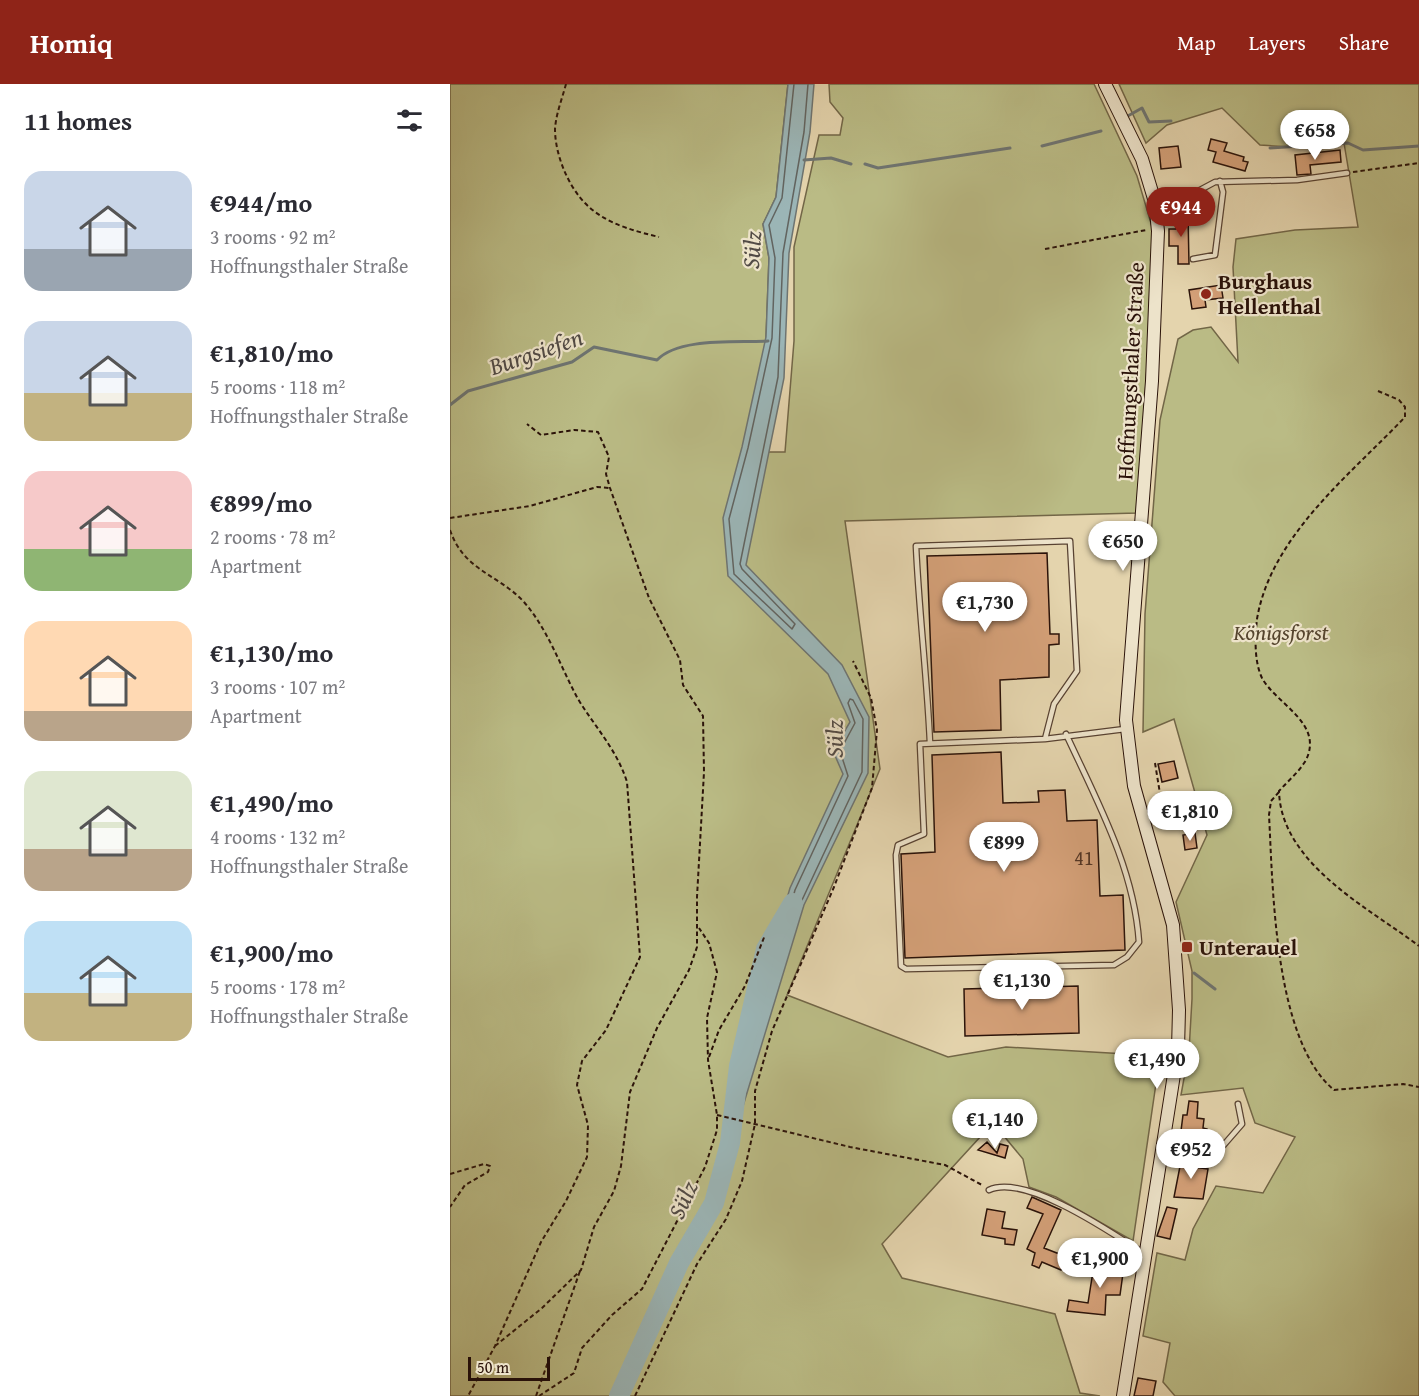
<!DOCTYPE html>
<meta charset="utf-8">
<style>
:root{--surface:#fff;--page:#f2f2f3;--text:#2b2b33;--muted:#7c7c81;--accent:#8f2418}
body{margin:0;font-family:"Gentium Book Plus",serif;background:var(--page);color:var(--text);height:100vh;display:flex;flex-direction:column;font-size:22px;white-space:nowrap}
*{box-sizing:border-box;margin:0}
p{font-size:20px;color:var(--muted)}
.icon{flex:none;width:33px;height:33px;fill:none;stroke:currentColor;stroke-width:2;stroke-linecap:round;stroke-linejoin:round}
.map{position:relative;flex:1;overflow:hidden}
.sheet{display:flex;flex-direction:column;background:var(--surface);width:450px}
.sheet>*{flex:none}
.scale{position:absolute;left:18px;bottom:15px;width:82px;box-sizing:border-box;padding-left:6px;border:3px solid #2a1209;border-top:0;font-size:16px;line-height:21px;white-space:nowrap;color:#2a1209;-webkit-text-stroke:4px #ede3ca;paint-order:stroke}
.price{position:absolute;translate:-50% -51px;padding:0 14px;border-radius:21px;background:#fff;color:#222;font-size:20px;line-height:39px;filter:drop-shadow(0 2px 3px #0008)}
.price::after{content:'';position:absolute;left:50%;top:36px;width:18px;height:14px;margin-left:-9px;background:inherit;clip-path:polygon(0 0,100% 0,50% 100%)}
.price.current{background:var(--accent);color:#fff}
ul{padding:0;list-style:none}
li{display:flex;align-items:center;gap:18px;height:150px;padding:0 24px}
li span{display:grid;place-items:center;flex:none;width:168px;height:120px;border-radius:18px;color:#555}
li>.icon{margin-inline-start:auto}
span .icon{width:72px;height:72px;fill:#fffc;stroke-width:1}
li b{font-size:26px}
h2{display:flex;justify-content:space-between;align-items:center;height:72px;padding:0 24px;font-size:26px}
header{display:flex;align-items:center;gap:36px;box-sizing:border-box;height:84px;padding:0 30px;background:var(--accent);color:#fff}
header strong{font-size:28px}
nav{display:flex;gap:33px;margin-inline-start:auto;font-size:21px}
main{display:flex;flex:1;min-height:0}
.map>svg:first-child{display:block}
.green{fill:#babb85;stroke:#726647;stroke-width:1.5}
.water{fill:#9bb5b6;stroke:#6e7471;stroke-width:1.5}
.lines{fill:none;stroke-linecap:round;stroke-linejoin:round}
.shore{stroke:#626460;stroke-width:1.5}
.stream{stroke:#6e7471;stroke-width:3}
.river{stroke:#9bb5b6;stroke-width:20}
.building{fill:#d4a078;stroke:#2a1209;stroke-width:1.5}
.lane-casing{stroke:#584232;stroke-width:7}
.secondary-casing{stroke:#2a1209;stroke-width:14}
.path{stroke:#2a1209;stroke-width:2;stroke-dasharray:4.5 3;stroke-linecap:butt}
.lane{stroke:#ede3ca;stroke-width:4.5}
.secondary{stroke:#ede3ca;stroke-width:12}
.poi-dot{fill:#8f2418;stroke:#ede3ca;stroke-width:2}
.labels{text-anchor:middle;stroke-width:4.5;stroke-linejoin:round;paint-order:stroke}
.number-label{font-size:20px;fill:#543625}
.poi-label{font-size:22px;font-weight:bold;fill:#2a1209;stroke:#ede3ca;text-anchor:start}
.street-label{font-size:22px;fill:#2a1209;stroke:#ede3ca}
.park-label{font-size:22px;font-style:italic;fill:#55452e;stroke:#ede3ca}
.water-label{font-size:24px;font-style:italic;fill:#524b46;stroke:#ede3ca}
</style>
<header>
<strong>Homiq</strong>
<nav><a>Map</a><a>Layers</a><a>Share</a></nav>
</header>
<main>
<section class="sheet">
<h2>11 homes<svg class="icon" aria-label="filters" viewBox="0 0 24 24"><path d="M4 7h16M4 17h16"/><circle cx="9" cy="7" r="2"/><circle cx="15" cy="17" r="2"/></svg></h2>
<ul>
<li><span style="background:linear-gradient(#c9d6e8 65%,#9aa5b1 0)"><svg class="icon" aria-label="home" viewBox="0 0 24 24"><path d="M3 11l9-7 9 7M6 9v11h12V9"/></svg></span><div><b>€944/mo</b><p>3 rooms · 92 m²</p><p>Hoffnungsthaler Straße</p></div></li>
<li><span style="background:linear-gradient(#c9d6e8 60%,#c2b280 0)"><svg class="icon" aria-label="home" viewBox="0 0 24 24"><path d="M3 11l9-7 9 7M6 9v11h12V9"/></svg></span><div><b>€1,810/mo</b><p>5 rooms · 118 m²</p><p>Hoffnungsthaler Straße</p></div></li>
<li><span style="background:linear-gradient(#f6c9c9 65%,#8fb573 0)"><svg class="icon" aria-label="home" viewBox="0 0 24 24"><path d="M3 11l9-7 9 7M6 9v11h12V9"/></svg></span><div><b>€899/mo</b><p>2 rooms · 78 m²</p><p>Apartment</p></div></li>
<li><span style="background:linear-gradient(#ffd9b3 75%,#b9a48a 0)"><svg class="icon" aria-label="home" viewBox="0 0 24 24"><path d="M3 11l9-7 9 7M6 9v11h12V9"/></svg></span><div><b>€1,130/mo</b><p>3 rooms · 107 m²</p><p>Apartment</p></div></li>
<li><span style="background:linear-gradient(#dfe7d0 65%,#b9a48a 0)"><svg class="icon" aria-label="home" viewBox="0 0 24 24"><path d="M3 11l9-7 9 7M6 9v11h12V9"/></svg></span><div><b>€1,490/mo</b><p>4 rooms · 132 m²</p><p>Hoffnungsthaler Straße</p></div></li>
<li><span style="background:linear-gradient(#bfe0f5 60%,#c2b280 0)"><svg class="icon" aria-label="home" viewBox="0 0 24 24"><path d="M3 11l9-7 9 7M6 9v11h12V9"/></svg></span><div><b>€1,900/mo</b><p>5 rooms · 178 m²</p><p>Hoffnungsthaler Straße</p></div></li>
</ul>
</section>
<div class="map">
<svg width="969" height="1312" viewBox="0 0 969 1312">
<rect width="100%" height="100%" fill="#e4d4ad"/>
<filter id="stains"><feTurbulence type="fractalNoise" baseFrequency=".00333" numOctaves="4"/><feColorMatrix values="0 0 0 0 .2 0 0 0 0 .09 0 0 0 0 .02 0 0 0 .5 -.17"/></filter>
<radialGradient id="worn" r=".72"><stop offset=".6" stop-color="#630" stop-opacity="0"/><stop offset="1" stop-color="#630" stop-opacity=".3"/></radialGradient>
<!-- green -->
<path class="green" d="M0,0H338L326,113L313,140L319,174L316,253L318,368H335L344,257V163L369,51H390L393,34L380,18L379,0H644L687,92L703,146V197L687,429L395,437L430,685L337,911L498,973L556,963L710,972L683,1157L606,1113L579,1103L573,1075L543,1039L432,1160L452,1194L605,1230L630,1309L650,1312H0Z
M669,0H969V1312H725L713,1298L720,1259L693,1252L707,1169L735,1176L743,1145L766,1102L813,1109L845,1053L805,1039L793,1004L731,1011L739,967L742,915V887L726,818L757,751L724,635L693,648L695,530L710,336L728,255L743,246L761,243L788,278L783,183L786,155L845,146L908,143L894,59L856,64L810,61L772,24L717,41L696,59Z"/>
<!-- water -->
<path class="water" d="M338,0H364L360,48L339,169L334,294L296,481L392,581L419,633L418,689L354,821L290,1032L275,1028L340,804L393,690L383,667L400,638L378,590L278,492L273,434L292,363L316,253L319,174L313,140L326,113Z"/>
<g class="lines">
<!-- shore -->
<path class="shore" d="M344,0L332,114L319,141L325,174L322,254L298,364L279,435L284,490L342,545L345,540L292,485L290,480L328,293L333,169L354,48L358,0
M400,615L403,616L413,635L412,688L345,831L341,833L339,829L345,806L398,692L390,667L405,639L398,619Z"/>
<!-- stream -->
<path class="stream" d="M676,33L692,24L699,38L721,37
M592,62L651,47
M820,64L898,59L913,66L969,62
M354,76L381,74L401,80
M415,80L428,84L560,64
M0,321L18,307L122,278L144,263L207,276C229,253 287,259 318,257
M744,889L765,905"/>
<!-- river -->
<path class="river" d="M169,1312L229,1179L264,1119L280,1059L289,982L316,865L343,819"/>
</g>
<!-- building -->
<path class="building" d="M761,55L777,59L774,67L794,73L793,77L798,78L795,87L763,78L766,68L758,66Z
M728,62L731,83L711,85L709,64Z
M890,66L891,78L860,81L861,90L847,91L845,71Z
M726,130H738L739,180H728V162H719V145H726Z
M771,201L773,214L755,216L756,223L742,225L739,206Z
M597,469L600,550H609V560L599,561V593L550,596L551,646L484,648L477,472Z
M551,668L553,719L589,718L588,707L615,706L617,737L647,736L650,812L673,811L675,866L455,874L451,770L485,768L482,671Z
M724,677L728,694L712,698L708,680Z
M745,749L747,764L735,766L733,751Z
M628,902L629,949L515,952L514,905Z
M739,1017L748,1018L747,1034L754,1035L753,1044L757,1045L754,1063L738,1062L739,1049L731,1047L733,1031H737Z
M537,1058L547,1069L550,1060L558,1062L555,1074L528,1066Z
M732,1072L746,1073L744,1083L758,1085L753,1115L724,1113Z
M582,1113L611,1126L594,1164L617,1173L611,1186L592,1178L589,1184L582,1181L585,1169L577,1165L593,1130L577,1124Z
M717,1123L727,1125L720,1155L707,1152Z
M537,1125L555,1128L552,1144L567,1146L564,1161L555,1160V1155L532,1151Z
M654,1179L674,1182L670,1211H656L655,1231L617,1227L619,1216L638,1219L644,1181L654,1182Z
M688,1294L706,1297L703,1312H684Z"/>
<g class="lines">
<!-- lane casing -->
<g class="lane-casing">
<path id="lane" d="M707,118L735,114L765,98L847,96L897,89
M743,175L765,171L773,108L770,97
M616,650C647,717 684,784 689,858L677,873L664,881L456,885L451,882L446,771L448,761L474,750L470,660L595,655L675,645
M480,659C477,593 469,528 466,462L620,457L627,587L604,620L595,655
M713,1063L765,1071L792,1040L788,1020
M539,1106C575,1089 662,1149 693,1169"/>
</g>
<!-- secondary casing -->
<g class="secondary-casing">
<path id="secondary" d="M655,0L692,75L705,118L708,147L702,297L676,636L684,702L723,841L729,926L728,965L720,1016L673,1312"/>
</g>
<!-- path -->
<path class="path" d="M116,0C112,15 106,30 105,45C105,59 109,74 114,86C133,131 163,142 209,153
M903,88L969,79
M595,165L696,146
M928,307L949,316L955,323V333C900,391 821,452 807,535C805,553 804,577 812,594C826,620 874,639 856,676C849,688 838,697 829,707C831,780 919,824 969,862
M0,434L80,422L147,403L160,404
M0,446C14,487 48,490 74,518C99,547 110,582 128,615C145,643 167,666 177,698L190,873L156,946L132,977L127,1001L138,1041L137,1073L116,1117L91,1158L45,1262L18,1312
M705,679L713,728L706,743
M829,708L821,717L819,731C823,805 824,956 884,1006L953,1000L969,1003
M259,973L269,946L295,902L315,851
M267,1031L400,1063L495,1081L532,1101
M0,1090L34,1080L40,1082L38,1088L15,1101L0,1123
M45,1262L92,1224L131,1186L144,1143L164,1107L171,1082L180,1008L207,944L239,886L247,863V813L254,688L253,632L233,601L230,576L199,514L160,404L156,390L159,373L148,348L124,346L91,351L77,340
M86,1312L130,1187
M89,1312L124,1289L132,1264L162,1231L192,1205L255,1083L267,1046V1031L258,976L257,934L267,888L259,859L249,844
M185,1312L247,1180L276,1135L292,1097L305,1040V1007L322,947L384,803L422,704L427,646L421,614L403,577"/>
<!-- lane -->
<use href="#lane" class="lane"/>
<!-- secondary -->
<use href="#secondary" class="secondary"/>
</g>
<!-- markers -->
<g class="poi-dot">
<circle cx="756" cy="210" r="6"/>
<rect x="731" y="857" width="12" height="12" rx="3"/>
</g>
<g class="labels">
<!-- number labels -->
<g class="number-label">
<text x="634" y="781">41</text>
</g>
<!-- poi labels -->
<g class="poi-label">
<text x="768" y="205">Burghaus<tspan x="768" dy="25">Hellenthal</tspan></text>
<text x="749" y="871">Unterauel</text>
</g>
<!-- street labels -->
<g class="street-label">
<text transform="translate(680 287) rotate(-87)" y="8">Hoffnungsthaler Straße</text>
</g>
<!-- park labels -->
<g class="park-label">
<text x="831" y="556">Königsforst</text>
</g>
<!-- water labels -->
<g class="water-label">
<text transform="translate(302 166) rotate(-86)" y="8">Sülz</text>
<text transform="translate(86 268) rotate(-19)" y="8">Burgsiefen</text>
<text transform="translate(385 655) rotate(-90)" y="8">Sülz</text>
<text transform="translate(233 1116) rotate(-65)" y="8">Sülz</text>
</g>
</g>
<rect width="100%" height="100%" filter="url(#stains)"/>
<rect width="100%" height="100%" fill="url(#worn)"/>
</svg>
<div class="scale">50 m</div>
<b class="price" style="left:865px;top:77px">€658</b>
<b class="price current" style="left:731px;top:154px">€944</b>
<b class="price" style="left:673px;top:488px">€650</b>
<b class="price" style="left:535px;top:549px">€1,730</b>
<b class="price" style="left:740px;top:758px">€1,810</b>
<b class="price" style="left:554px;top:789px">€899</b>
<b class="price" style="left:572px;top:927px">€1,130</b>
<b class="price" style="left:707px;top:1006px">€1,490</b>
<b class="price" style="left:545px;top:1066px">€1,140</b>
<b class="price" style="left:741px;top:1096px">€952</b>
<b class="price" style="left:650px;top:1205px">€1,900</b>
</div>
</main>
